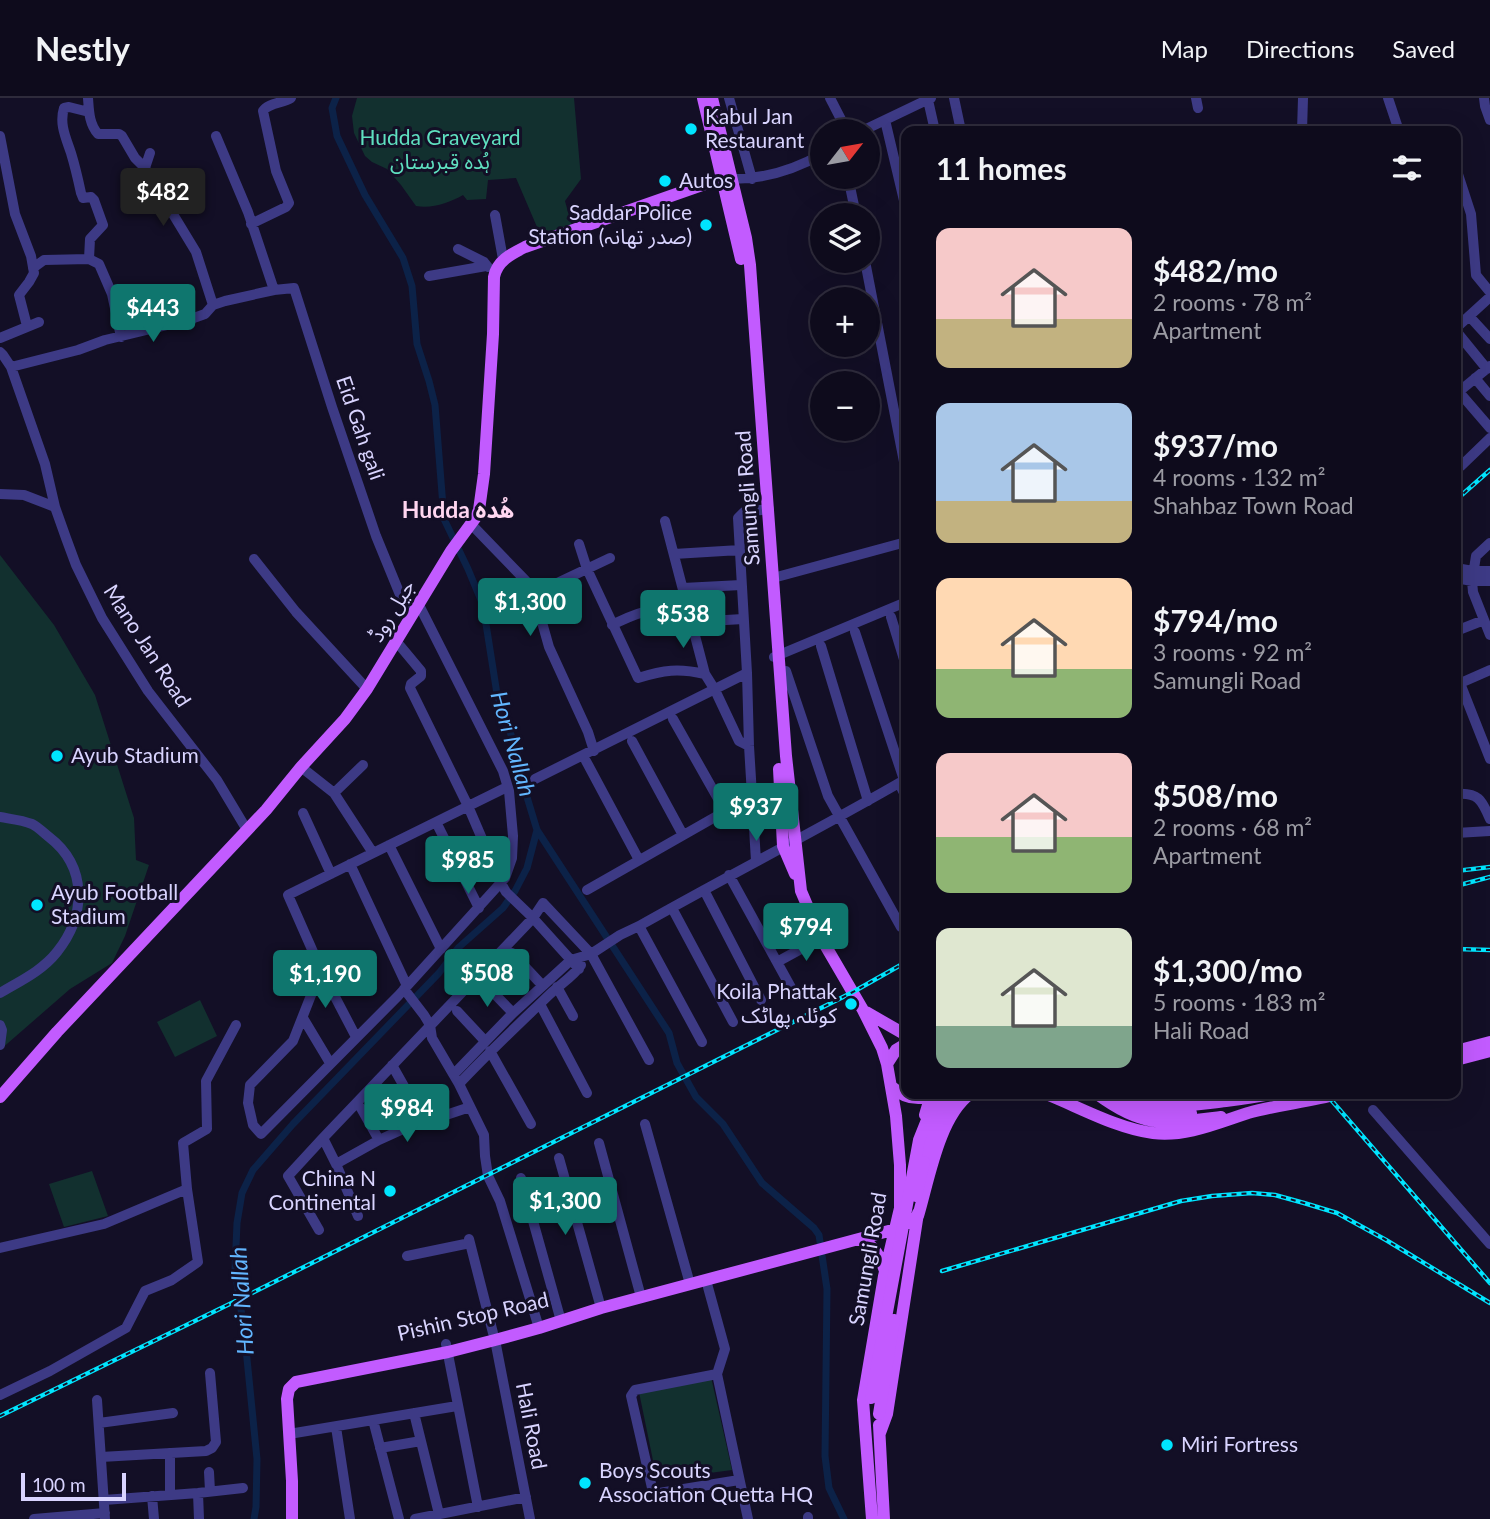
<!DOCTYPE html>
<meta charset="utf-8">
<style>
:root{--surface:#0e0b1c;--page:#1c1929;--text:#f1f3f6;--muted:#9b9ba3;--line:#2e2b3b;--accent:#0f766e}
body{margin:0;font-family:Lato,"Noto Sans Arabic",sans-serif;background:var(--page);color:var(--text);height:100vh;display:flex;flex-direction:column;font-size:26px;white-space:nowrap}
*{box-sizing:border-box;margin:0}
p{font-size:23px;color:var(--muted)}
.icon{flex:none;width:38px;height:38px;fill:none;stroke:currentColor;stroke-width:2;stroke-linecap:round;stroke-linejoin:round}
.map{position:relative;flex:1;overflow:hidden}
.sheet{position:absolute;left:901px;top:28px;width:560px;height:973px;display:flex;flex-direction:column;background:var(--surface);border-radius:14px;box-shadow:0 7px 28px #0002,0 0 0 2px var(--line)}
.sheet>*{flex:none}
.needle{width:46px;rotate:59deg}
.tools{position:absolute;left:810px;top:21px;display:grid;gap:14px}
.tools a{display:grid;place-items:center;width:70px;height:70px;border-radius:50%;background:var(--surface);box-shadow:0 7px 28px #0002,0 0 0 2px var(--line);font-size:35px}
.scale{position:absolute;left:21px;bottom:18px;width:105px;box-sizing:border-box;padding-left:7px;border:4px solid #d9d4ff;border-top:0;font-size:19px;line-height:24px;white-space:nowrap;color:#d9d4ff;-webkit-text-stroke:5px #130f26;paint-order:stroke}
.price{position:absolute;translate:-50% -60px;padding:0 16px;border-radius:7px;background:var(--accent);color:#fff;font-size:23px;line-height:46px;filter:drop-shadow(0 2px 4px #0008)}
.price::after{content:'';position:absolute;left:50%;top:42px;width:21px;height:16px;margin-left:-10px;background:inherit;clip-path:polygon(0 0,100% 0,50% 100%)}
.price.on{background:#222;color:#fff}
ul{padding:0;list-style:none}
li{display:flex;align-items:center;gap:21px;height:175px;padding:0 35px}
li span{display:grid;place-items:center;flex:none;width:196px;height:140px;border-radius:14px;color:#555}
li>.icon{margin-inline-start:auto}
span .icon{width:84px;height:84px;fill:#fffc;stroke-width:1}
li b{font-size:30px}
h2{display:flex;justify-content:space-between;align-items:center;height:84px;padding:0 35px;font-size:30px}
header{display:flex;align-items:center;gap:42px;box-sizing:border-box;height:98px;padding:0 35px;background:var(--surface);border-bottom:2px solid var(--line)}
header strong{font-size:33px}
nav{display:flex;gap:38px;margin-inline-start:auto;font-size:24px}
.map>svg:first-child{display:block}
.green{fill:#12302f}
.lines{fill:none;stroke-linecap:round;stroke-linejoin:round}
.canal{stroke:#0c2248;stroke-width:7}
.minor{stroke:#3d3a85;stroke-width:10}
.major{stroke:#c25bff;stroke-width:12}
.rail-casing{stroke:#00e5ff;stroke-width:4.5}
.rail{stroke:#130f26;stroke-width:2;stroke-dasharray:5;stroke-linecap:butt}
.major-bridge{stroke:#c25bff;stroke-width:12}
.poi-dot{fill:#00e5ff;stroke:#130f26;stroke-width:2.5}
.labels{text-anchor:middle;stroke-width:6;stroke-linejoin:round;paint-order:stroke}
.poi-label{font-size:21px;fill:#d9d4ff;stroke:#130f26;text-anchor:start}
.park-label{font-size:21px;fill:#5fe0c0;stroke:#130f26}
.street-label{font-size:21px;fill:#d9d4ff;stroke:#130f26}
.neighbourhood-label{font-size:23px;font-weight:bold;fill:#ffd6f0;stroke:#130f26}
.water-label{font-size:23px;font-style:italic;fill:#62b6ff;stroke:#130f26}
</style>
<header>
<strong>Nestly</strong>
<nav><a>Map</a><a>Directions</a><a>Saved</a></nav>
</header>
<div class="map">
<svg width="1490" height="1421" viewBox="0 0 1490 1421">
<rect width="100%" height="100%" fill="#130f26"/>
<!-- green -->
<path class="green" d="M357,0H574L581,81L565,103L573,132L543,143L516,80L488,82L486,101L467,102L463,97C449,105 432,111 416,108L401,87L387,71L372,64L365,58L354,35L352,18Z
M0,457L54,527L95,597L134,720L136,762L149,767L125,838L112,865L70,891L0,952Z
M200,902L217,938L175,959L157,924Z
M92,1073L108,1118L64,1129L49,1086Z
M711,1279L732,1372L657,1382L639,1294Z"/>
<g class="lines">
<!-- canal -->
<path class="canal" d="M537,732L669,935L677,965L696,999L723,1026L762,1085L814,1130L819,1137L827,1191L825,1358L829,1390L844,1421
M254,1421L256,1409L257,1361L244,1231L235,1172L237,1125L242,1095L253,1072L293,1026L439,875L458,850L503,810L515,793L527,770L537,732L527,699L517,654L497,596L483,507L468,471L444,421L435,307L429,283L417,246L412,188L403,160L365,97L337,38L332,10L336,0"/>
<!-- minor -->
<path class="minor" d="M88,0C89,13 89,26 98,36H119L122,38L135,60L145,70
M729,0L752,81
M830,0L847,33
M954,0L961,33
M1196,0L1198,10
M1388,0L1399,33
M1484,0L1485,8L1490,22
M928,2L935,33
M89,14L69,9L64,10C59,26 66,40 71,55C75,68 78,81 81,95L83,100L91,99L94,102L103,127L90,141L89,161
M885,22L906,111
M862,33L931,0
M1302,33L1303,0
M0,38L15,116L31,158L34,175L29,184L19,197L27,228
M216,38L248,114L274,192
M150,55L145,70L196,154L213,207
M1456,70L1471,116L1476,177L1490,194
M848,79L856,117
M731,81C764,81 794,72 822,56
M495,117L503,161
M251,126L286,109L289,105L276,73L263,13C268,5 283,5 291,0
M458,151L484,164L488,169
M865,163L906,374
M33,170L44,162L89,161L99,166L112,196L121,239
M429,178L486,168
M1469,218L1490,241
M1456,230L1490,199
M1456,233L1487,271
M0,240L39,224
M0,254L3,257L11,269L45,366L55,409L66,440L76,467L102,520L148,593L217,682L247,732
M11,269L78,252L105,242L188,222L205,216L213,207L225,203L274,192L294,190L332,309L376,438L401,499L412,517
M1475,280L1490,298
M1459,294L1490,330
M1456,296L1490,268
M1456,337L1458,364L1461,368L1490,340
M0,396L24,397L55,409
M665,423L705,576L715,592L739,643L749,648
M471,426L526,483L534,496L549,549L588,634L594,653
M1490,445L1476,458L1472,483L1473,494L1490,537
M579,446L587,471L638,580C664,572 678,570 705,576
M674,456L740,452
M254,461L296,514L367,591
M1456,470L1473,473H1490
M773,480L906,444
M1456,480L1472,483H1490
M683,490L741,487
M534,496L610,460
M419,507L503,673L509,693L513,738L512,760L505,780L398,898L261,1036L253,1027L248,1005L250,987L293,943L321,872L288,797L507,689
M891,519L906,568
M692,524L743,521
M612,527C623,522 637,514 650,513C665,512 672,519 690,516
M1456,533L1484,522
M855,534L904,682
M396,543L421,573V578L411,586L410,590L468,708L501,785L506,794L533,820L579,871
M821,548L868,703
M774,559L906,504
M786,573L828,698L901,829
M1460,585L1490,661
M1456,587L1490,572
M673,621L725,713
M632,643L683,737
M586,663L639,762
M301,669L334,695L373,755
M535,681L747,575
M899,685L906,699
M334,695L363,667
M1456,696C1478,694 1482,702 1490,721
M303,715L331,776
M0,719C11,721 22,722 32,726C38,729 44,735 49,739C88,769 86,818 57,854C42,873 20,883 0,895
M436,724L479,810
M1456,735L1490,733
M389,747L441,851
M756,763L749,648L747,575L738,420L744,414L769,411
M350,766L407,888
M729,777L794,895
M587,792L752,698
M704,792L761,902
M672,810L733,924
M639,828L702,944
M512,855L542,887
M777,864L821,840
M321,872L356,939
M484,885L513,915
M557,889L573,918
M404,891L424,917L430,927L432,940L459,986L484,1037L485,1058L488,1078L500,1103L539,1230
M540,906L587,995
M457,913L485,943
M303,920L330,965
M0,927L2,932L0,947
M490,953L531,1026
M392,967L423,1022
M454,976L513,915L571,862L591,856L620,837L639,828C727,778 818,732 906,681
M459,986C488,955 519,926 549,897C559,887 574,878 581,867
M361,1010L379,1042
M1373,1012L1490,1146
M645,1026L690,1186
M323,1040L336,1066L358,1118
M599,1045L641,1199
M559,1060L601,1210
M336,1066L379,1042L423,1022L446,1017L470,1009
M521,1080L561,1223
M319,1132L288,1078L323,1040L533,820L543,805L591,856L649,962
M469,1141L493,1235
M0,1150L104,1126L187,1091L183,1045L207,1031L206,983L236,927
M407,1158L470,1145
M706,1182L725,1251L717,1276L748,1421
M495,1242L530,1421
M446,1246L478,1409
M717,1276L635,1292L631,1298L652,1390L654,1394L659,1395L739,1382
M0,1297L50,1273L126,1230L145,1193L172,1182L198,1164L187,1091
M97,1302L105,1421
M414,1315L439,1416
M373,1322L399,1421
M99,1325L173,1315
M336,1329L350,1421
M289,1336L457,1308
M380,1350L421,1343
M170,1355V1397
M101,1359L206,1353L212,1350L216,1344L210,1275
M209,1374L210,1393
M198,1395L199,1421
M152,1398L154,1421
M104,1402L198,1395L243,1390
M808,1419V1421
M34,1421L105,1415
M415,1421L526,1399"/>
<!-- major -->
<path class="major" d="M703,0L741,161
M712,0L746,140L750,167L786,658L801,793L821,840L863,912L882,950L887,966L896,1018L900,1067V1110L884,1178L863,1302L872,1421
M779,671L783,748L795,776
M866,914L906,937
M1456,953L1490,944
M1456,962L1490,953
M887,966L896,952L906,946
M892,989C904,1000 918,1003 934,997
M1046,996C1079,1009 1118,1031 1153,1035C1186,1039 1217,1025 1248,1015C1277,1007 1308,1004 1338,996
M1097,996C1144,1031 1166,1026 1221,1019
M1113,996C1140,1014 1158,1018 1191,1015
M1129,996C1162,1014 1190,1007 1226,1003C1241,1001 1255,999 1270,996
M0,999L57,934L266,712L301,669L345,621L367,591L451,453L476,419L479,412L484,376L493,236L494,179C497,163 511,156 525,149L722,80L731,81
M925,1017L928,1007L935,996
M924,1064C929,1040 936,1018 954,1001
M861,1141C875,1149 880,1158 885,1173
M879,1327L884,1421
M880,1335L887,1316L918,1115
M292,1421V1383L287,1301L289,1291L296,1284L448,1254L495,1242L539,1230L601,1210L896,1131L918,1118C929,1081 939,1019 970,996"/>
<!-- rail casing -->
<g class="rail-casing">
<path id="rail" d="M1456,402L1490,372
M1456,773L1490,769
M1456,788L1490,779
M1456,851L1490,852
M1326,996L1490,1185
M942,1173L1181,1103L1212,1098L1252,1095L1275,1097L1304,1105L1337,1115L1386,1142L1490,1205
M0,1318L244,1199L853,894L906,864"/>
</g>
<!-- rail -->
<use href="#rail" class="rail"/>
<!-- major-bridge -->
<path class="major-bridge" d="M916,1098L924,1064
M871,1300L919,1042L931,1012L944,996
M879,1316L894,1222"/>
</g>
<!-- markers -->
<g class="poi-dot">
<circle cx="691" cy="31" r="7"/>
<circle cx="665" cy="83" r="7"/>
<circle cx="706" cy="127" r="7"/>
<circle cx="57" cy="658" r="7"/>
<circle cx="37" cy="807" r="7"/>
<circle cx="851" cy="906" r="7"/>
<circle cx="390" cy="1093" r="7"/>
<circle cx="1167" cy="1347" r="7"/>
<circle cx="585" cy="1385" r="7"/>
</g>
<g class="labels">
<!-- poi labels -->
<g class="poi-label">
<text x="705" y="26">Kabul Jan<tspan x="705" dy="24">Restaurant</tspan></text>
<text x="679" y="90">Autos</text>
<text x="692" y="122" text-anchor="end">Saddar Police<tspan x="692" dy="24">Station (صدر تھانہ)</tspan></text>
<text x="71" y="665">Ayub Stadium</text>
<text x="51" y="802">Ayub Football<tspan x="51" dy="24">Stadium</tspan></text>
<text x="837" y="901" text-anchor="end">Koila Phattak<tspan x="837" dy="24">کوئلہ پھاٹک</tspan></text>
<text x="376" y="1088" text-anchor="end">China N<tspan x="376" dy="24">Continental</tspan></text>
<text x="1181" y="1354">Miri Fortress</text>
<text x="599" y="1380">Boys Scouts<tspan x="599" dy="24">Association Quetta HQ</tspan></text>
</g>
<!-- park labels -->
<g class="park-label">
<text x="440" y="47">Hudda Graveyard<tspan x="440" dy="24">ہُدہ قبرستان</tspan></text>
</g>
<!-- street labels -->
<g class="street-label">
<text transform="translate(360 330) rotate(71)" y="7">Eid Gah gali</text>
<text transform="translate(748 400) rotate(-94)" y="7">Samungli Road</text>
<text transform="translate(392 513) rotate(-59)" y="7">جیل روڈ</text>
<text transform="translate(147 548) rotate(57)" y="7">Mano Jan Road</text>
<text transform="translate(868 1161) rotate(-80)" y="7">Samungli Road</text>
<text transform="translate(473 1219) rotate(-13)" y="7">Pishin Stop Road</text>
<text transform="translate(531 1328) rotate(79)" y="7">Hali Road</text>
</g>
<!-- neighbourhood labels -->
<g class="neighbourhood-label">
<text x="458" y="420">Hudda ھُدہ</text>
</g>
<!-- water labels -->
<g class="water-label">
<text transform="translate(513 646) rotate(74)" y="8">Hori Nallah</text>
<text transform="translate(242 1203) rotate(-94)" y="8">Hori Nallah</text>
</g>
</g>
</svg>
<div class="tools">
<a><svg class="needle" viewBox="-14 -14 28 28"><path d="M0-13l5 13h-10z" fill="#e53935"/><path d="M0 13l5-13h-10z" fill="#9b9ba3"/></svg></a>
<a><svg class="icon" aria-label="layers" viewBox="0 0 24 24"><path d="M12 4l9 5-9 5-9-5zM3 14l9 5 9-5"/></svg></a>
<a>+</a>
<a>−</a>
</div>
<div class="scale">100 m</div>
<b class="price on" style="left:163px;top:130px">$482</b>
<b class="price" style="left:153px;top:246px">$443</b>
<b class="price" style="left:530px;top:540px">$1,300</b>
<b class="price" style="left:683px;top:552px">$538</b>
<b class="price" style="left:756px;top:745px">$937</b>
<b class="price" style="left:468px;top:798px">$985</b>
<b class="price" style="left:806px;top:865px">$794</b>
<b class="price" style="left:487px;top:911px">$508</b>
<b class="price" style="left:325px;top:912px">$1,190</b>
<b class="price" style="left:407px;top:1046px">$984</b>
<b class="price" style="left:565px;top:1139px">$1,300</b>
<section class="sheet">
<h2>11 homes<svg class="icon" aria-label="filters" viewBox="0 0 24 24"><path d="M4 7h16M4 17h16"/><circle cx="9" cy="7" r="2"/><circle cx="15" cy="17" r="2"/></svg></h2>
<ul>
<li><span style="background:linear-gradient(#f6c9c9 65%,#c2b280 0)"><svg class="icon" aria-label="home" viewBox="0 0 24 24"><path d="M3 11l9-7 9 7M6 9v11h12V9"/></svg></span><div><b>$482/mo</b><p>2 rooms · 78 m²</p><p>Apartment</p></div></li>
<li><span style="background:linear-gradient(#a9c7e8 70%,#c2b280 0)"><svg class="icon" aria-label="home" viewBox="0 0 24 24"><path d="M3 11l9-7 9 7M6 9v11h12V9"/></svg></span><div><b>$937/mo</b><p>4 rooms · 132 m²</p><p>Shahbaz Town Road</p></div></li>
<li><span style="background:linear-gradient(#ffd9b3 65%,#8fb573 0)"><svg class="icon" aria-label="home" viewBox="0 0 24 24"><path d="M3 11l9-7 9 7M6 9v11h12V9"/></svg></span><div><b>$794/mo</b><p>3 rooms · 92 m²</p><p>Samungli Road</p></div></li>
<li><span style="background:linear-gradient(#f6c9c9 60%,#8fb573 0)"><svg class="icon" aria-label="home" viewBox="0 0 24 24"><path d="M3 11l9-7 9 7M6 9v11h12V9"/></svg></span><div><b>$508/mo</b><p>2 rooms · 68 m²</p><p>Apartment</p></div></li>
<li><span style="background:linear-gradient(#dfe7d0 70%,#7fa58c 0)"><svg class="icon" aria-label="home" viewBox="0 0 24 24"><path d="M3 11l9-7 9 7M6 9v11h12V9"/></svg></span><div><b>$1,300/mo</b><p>5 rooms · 183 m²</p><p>Hali Road</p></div></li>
</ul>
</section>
</div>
